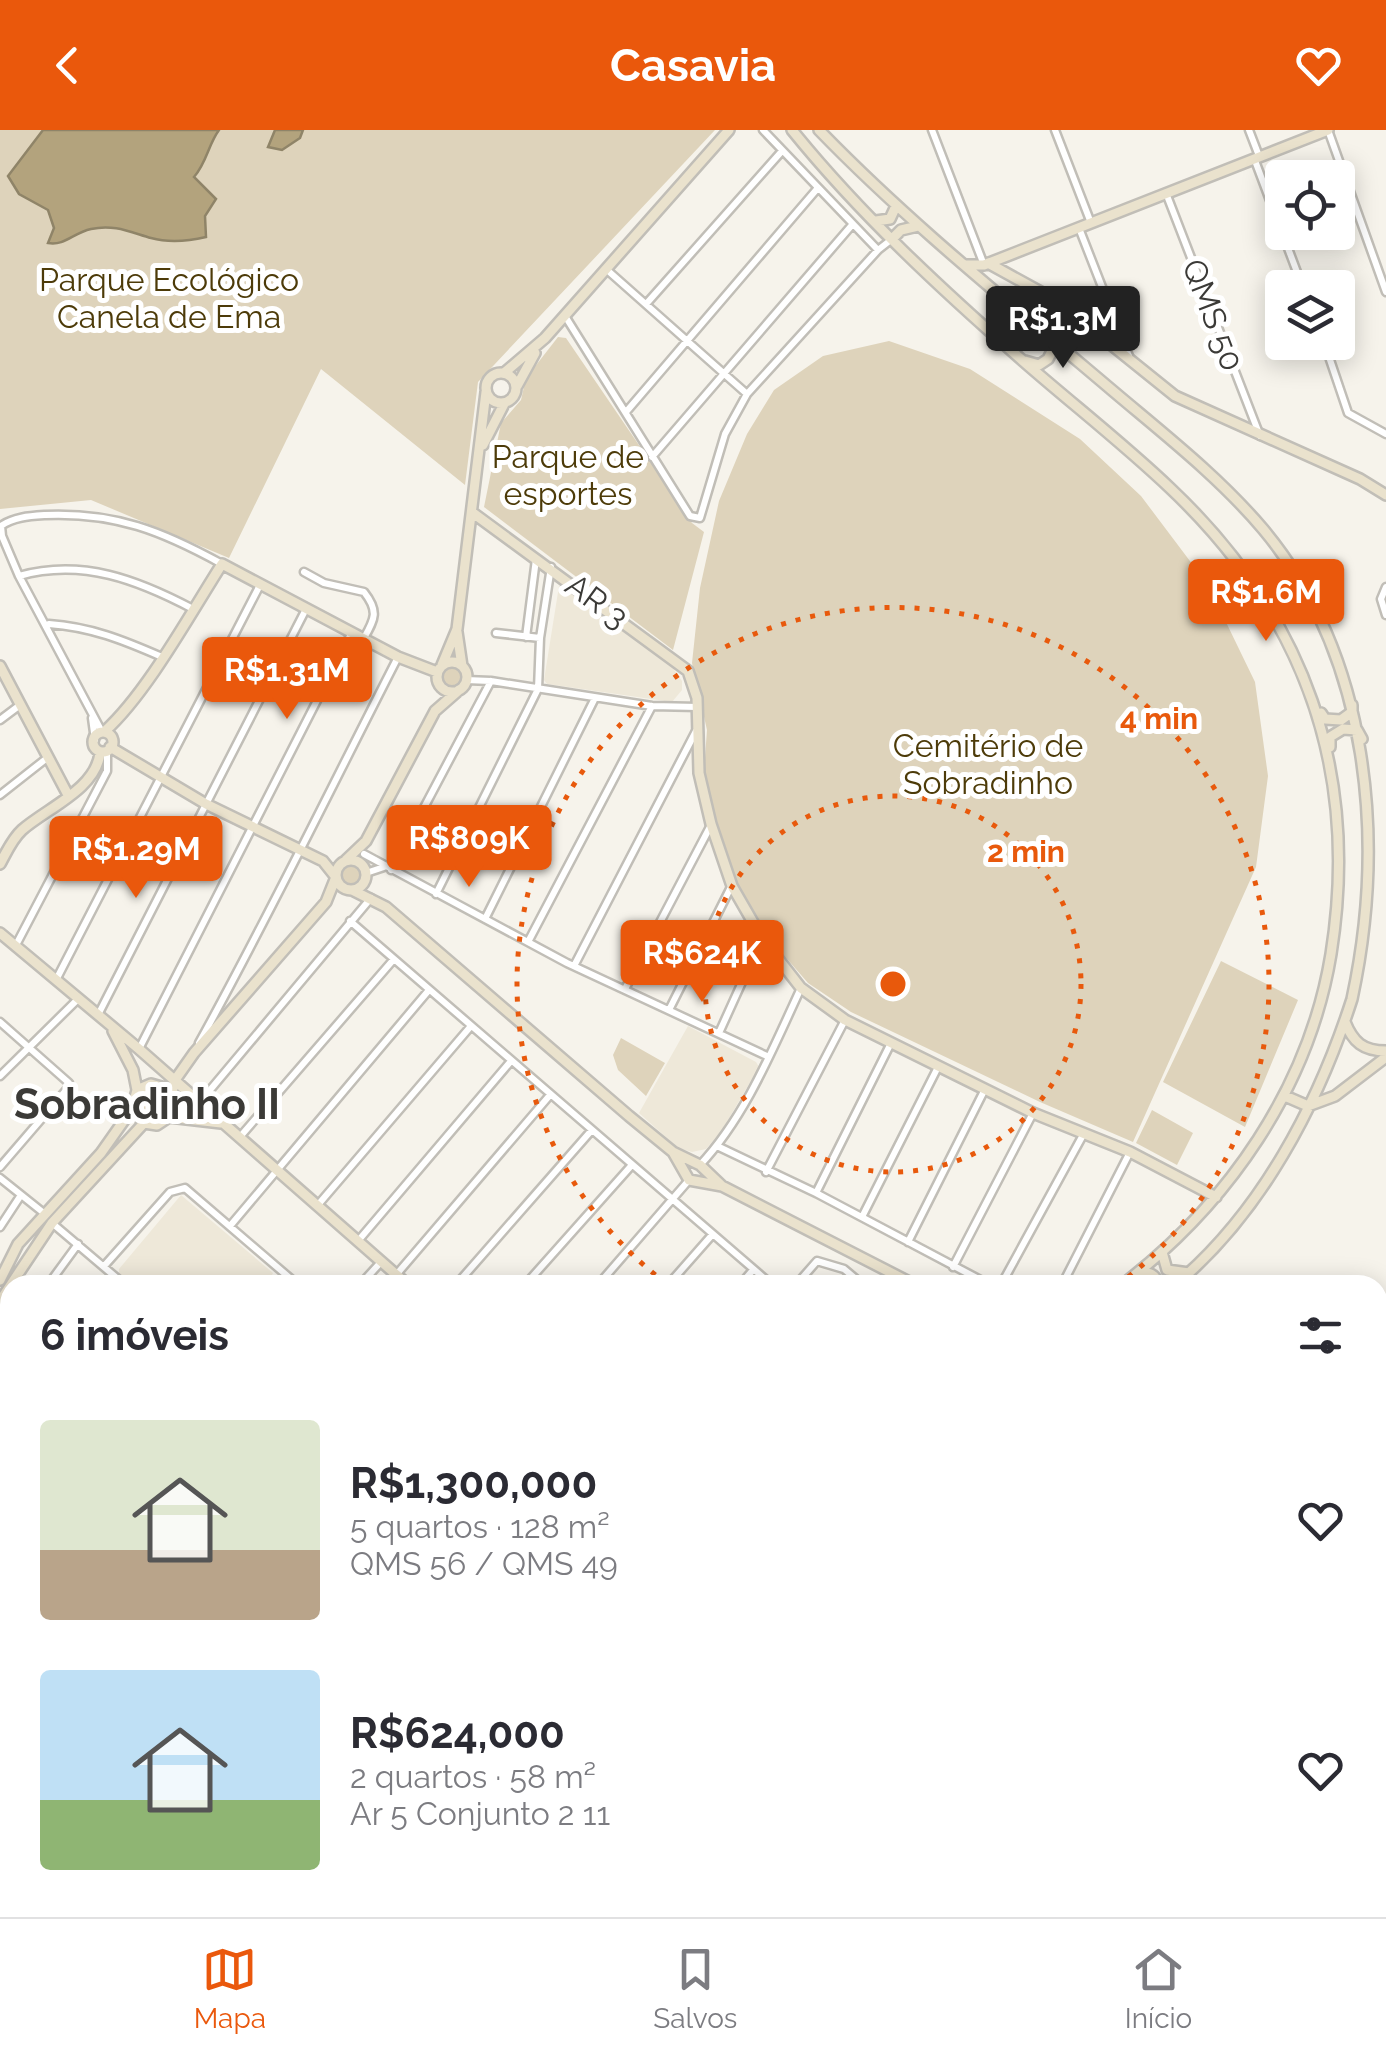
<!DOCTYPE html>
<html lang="pt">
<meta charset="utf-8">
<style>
:root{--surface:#fff;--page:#f7f7f7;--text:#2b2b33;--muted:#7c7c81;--line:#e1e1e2;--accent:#ea580c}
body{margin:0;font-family:Raleway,sans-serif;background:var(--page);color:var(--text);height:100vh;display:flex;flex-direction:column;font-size:38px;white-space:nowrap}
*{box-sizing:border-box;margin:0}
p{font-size:32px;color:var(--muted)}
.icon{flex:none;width:55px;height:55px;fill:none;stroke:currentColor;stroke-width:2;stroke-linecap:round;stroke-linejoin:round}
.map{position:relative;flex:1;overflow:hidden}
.panel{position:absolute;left:0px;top:1145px;width:1388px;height:642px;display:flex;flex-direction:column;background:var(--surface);border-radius:30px 30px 0 0;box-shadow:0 5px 25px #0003}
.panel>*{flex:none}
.buttons{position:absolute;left:1265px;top:30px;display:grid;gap:20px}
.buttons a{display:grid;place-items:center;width:90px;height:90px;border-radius:10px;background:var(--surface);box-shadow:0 5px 25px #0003;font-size:50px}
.price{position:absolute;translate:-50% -85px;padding:0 22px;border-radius:10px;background:var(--accent);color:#fff;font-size:32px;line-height:65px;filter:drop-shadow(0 2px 5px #0008)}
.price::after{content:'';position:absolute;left:50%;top:60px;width:30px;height:22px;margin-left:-15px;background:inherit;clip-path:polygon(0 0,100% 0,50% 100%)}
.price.on{background:#222;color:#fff}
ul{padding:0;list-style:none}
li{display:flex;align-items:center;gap:30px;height:250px;padding:0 40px}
li span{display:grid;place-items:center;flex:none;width:280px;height:200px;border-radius:10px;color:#555}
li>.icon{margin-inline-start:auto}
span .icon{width:120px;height:120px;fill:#fffc;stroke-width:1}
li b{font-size:42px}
h2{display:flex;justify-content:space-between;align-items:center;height:120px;padding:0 40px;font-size:42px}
header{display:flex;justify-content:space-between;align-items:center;height:130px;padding:0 40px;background:var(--accent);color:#fff;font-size:45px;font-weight:700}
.tab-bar{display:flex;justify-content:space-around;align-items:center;height:140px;border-top:2px solid var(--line);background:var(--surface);font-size:28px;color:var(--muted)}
.tab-bar a{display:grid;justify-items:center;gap:5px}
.tab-bar .on{color:var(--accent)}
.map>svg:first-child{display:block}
.built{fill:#eee8d9}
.green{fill:#ded3bb}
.water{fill:#b3a37d;stroke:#8f8468;stroke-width:2.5}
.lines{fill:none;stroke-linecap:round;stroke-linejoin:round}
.street-casing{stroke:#c1beb7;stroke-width:11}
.secondary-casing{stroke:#c1beb7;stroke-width:14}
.street{stroke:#fff;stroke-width:6}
.secondary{stroke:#eae2cd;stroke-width:9}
.ring{fill:none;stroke:#e8590c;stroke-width:5;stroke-dasharray:5 10}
.labels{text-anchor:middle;stroke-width:10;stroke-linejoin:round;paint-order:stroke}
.park-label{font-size:32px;fill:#4d3b09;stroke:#fff}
.street-label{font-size:32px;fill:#3b3a37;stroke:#fff}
.district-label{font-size:42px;font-weight:bold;fill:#3b3a37;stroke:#fff}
.centre{fill:#e8590c;stroke:#fff;stroke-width:5}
.ring-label{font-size:30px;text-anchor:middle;font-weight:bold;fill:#e8590c;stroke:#fff;stroke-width:10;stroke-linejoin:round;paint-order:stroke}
</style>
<header><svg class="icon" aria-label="back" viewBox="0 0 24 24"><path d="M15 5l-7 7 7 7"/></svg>Casavia<svg class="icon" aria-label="heart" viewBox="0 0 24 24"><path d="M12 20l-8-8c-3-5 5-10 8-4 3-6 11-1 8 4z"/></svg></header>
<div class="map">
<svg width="1386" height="1787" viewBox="0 0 1386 1787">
<rect width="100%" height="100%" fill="#f6f3eb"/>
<!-- built -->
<path class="built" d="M565,454L670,534L682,551V560L672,572L547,554L544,550L559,456Z
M688,896L756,932L759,937L721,1002L706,1019L692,1022L678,1018L639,983Z
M181,1065L273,1143L267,1155H132L119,1144V1139Z"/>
<!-- green -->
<path class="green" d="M0,0H715L478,252L465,355L321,239L229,428L91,370L0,379Z
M558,207L566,208L692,393L704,402L673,520L484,377L501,293L521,270L526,248Z
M889,211L970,239L1080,309L1141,366L1208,455L1255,552L1268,646L1256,737L1133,1012L1040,972L851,882L808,853L769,808L737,754L718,700L704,641L707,600L692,533L700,458L719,371L747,304L774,260L823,226Z
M440 546a12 12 0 1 1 24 0a12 12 0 1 1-24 0Z
M339 745a12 12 0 1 1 24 0a12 12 0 1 1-24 0Z
M1221,831L1298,870L1245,997L1163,952Z
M621,908L665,933L646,966L618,940L613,925Z
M146,957L161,958L171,976L163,989L148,992L136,983L135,968Z
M1152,980L1193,1003L1177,1035L1136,1013Z"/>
<!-- water -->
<path class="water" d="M43,0H219C208,15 207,32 194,47L216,69L205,86L206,107C189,111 169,113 151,108C130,102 114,94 91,99C73,103 65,116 48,113L54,98L48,80L19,64L8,46Z
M275,0H303L300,8L282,20L268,17Z"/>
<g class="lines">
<!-- street casing -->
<g class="street-casing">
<path id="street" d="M763,0L878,120
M932,0L984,135
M1055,0L1091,93
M1249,0L1259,26
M1328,0L1386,162
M1254,28L1303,158
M1166,63L1260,306
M1079,98L1129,226
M606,139L747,264
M647,173L782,21
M565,186L690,386L700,388L725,304L747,264L878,120L892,109
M1324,212L1348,283L1386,304
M626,282L817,59
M652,327L852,95
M304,442L324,453L364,462C379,481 375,489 364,508
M19,446C82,428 138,450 193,479
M1386,457L1381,469L1386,485
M49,494C91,497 123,510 162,527
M496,503L540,508
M526,507L536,429
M466,550L491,551L652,576L698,577
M538,559L540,508L551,437
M92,588L95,610
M0,590L20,575
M102,602L19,446L2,406L1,396C13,387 30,386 45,385C115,382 162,401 222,434
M0,665L47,628
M364,724L567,833L769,927
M391,740L491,551
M366,743L384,737
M436,764L538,559
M485,789L595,568
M350,791L772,1155
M528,812L652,576
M16,815L107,641V620
M574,836L696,601
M56,850L260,455
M625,859L711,695
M669,880L731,757
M98,885L306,479
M0,892L69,953L68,958L0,1037
M719,903L762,808
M199,913C269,786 332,656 398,527
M139,919L352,502
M0,946L78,869
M200,972L371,768
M239,1008L394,829
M717,1016L816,1063L990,1155
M700,1035C746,986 773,918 801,858
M766,1042L845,890
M0,1048L45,1084
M816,1063L891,913
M317,1076L471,896
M862,1087L938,937
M52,1093L125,1155
M230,1096L429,860
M0,1097L21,1065
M358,1111L511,931
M908,1112L985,959
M105,1135L170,1062L185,1058L298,1155
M953,1137L1033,983
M396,1145L550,965
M48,1155L78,1114
M360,1155L381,1132
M456,1155L591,1001
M525,1155L631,1036
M598,1155L689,1050
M668,1155L712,1105
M740,1155L753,1140
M796,1155L817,1131L844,1139L863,1155
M1001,1155L1083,1005
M1062,1155L1130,1022
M1378,1303L1386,1306
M0,1311L10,1292
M0,1376L10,1382
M0,1482L10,1497
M0,1718L10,1728
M0,1745L10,1731
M82,1778L96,1787
M322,1778V1787
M403,1778L441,1787
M498,1778L499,1787
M64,1787L70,1778
M137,1787L144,1778"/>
</g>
<!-- secondary casing -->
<g class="secondary-casing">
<path id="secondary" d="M792,0C860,84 941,159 1022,230C1071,273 1124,314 1171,359C1305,486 1360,642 1331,824C1309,958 1228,1074 1122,1155
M819,0C910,94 1013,176 1113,261C1165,305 1219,347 1263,399C1370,527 1386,711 1352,869C1318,975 1261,1083 1175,1155
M876,91L890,89L896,76
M892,109L901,100L918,96
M988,133L1057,171L1175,266L1360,349L1386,365
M966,135H984L1328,0
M1025,231L1039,235L1048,229L1053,219L1047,208
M486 258a15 15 0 1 1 30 0a15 15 0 1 1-30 0Z
M504,243L545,208L729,0
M517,256L535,223
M483,315L504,274
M473,383L688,541L697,568L699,643L711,694L732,756L762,808L801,858L845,890L1033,983L1130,1022L1216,1067
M457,502L462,536
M437 547a15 15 0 1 1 30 0a15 15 0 1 1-30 0Z
M442,535L457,499L486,262
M0,536L68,665
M1321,583L1325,589L1341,590L1352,582V575
M105,601C147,563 190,484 222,434L398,527L437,542
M93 612a10 10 0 1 1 20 0a10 10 0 1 1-20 0Z
M110,617L206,674L323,731L335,746
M1330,617V607L1343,599L1357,600L1362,609
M336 745a15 15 0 1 1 30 0a15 15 0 1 1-30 0Z
M346,730L366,711L435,581L459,560
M0,734C6,723 12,709 22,700C47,678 96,659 100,623
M352,760L386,777L629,986L673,1022L700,1035L722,1056L915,1155
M0,803L139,919L408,1155
M1345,892C1353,912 1363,921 1386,921
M113,901L133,940L137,960
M1285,966L1308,976L1335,966L1386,927
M171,967L175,950L194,923L326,772L336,747
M169,987L173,972L165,958L151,954L137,960L132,979L144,993L157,995L169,987L221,993
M673,1022L689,1050L722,1056
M1162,1122L1167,1140L1189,1143
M1139,1143C1150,1142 1155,1144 1159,1155
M0,1150L18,1114L101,1023L132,979
M0,1171L52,1093L144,993
M0,1602L10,1617
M199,1778L214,1787
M716,1778V1787
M749,1778L750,1787"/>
</g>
<!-- street -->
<use href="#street" class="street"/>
<!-- secondary -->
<use href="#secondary" class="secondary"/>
</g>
<!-- distance rings -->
<g class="ring">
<circle cx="893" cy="854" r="188"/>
<path d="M667 1154A376 376 0 1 1 1119 1154"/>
</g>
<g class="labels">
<!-- park labels -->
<g class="park-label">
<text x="169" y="161">Parque Ecológico<tspan x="169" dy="37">Canela de Ema</tspan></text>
<text x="568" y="338">Parque de<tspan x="568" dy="37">esportes</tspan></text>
<text x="988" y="627">Cemitério de<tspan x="988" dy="37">Sobradinho</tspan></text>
</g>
<!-- street labels -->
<g class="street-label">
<text transform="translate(1213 185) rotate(69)" y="11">QMS 50</text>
<text transform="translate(597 471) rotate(36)" y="11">AR 3</text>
</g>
<!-- district labels -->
<g class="district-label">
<text x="147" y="989">Sobradinho II</text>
</g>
</g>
<circle cx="893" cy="854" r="15" class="centre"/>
<g class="ring-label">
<text x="1159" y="599">4 min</text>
<text x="1026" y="732">2 min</text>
</g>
</svg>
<div class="buttons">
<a><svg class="icon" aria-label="locate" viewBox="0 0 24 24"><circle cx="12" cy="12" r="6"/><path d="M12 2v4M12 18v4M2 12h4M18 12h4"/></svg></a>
<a><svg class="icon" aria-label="layers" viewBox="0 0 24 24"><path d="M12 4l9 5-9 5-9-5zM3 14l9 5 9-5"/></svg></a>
</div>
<b class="price on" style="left:1063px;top:241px">R$1.3M</b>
<b class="price" style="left:1266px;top:514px">R$1.6M</b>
<b class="price" style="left:287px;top:592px">R$1.31M</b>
<b class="price" style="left:469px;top:760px">R$809K</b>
<b class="price" style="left:136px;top:771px">R$1.29M</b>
<b class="price" style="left:702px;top:875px">R$624K</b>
<section class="panel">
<h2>6 imóveis<svg class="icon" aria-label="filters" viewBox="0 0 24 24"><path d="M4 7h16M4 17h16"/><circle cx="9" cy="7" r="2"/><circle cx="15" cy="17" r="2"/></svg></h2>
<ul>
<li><span style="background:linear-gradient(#dfe7d0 65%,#b9a48a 0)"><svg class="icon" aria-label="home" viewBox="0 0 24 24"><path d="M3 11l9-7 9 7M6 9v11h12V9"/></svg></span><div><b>R$1,300,000</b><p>5 quartos · 128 m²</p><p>QMS 56 / QMS 49</p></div><svg class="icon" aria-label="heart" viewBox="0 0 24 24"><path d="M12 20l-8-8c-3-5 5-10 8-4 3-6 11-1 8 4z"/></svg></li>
<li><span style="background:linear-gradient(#bfe0f5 65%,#8fb573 0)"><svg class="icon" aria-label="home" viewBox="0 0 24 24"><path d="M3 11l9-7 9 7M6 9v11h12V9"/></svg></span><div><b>R$624,000</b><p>2 quartos · 58 m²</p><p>Ar 5 Conjunto 2 11</p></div><svg class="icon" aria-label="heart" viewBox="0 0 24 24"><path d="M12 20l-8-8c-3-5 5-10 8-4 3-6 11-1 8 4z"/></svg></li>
</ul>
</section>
</div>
<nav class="tab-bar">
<a class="on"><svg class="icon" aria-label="map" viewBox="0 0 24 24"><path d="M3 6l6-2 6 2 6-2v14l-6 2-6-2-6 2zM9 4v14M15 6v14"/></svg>Mapa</a>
<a><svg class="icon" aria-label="saved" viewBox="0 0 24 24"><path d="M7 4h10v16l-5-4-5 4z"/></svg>Salvos</a>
<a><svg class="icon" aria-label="home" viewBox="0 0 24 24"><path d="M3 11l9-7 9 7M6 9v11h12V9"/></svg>Início</a>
</nav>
